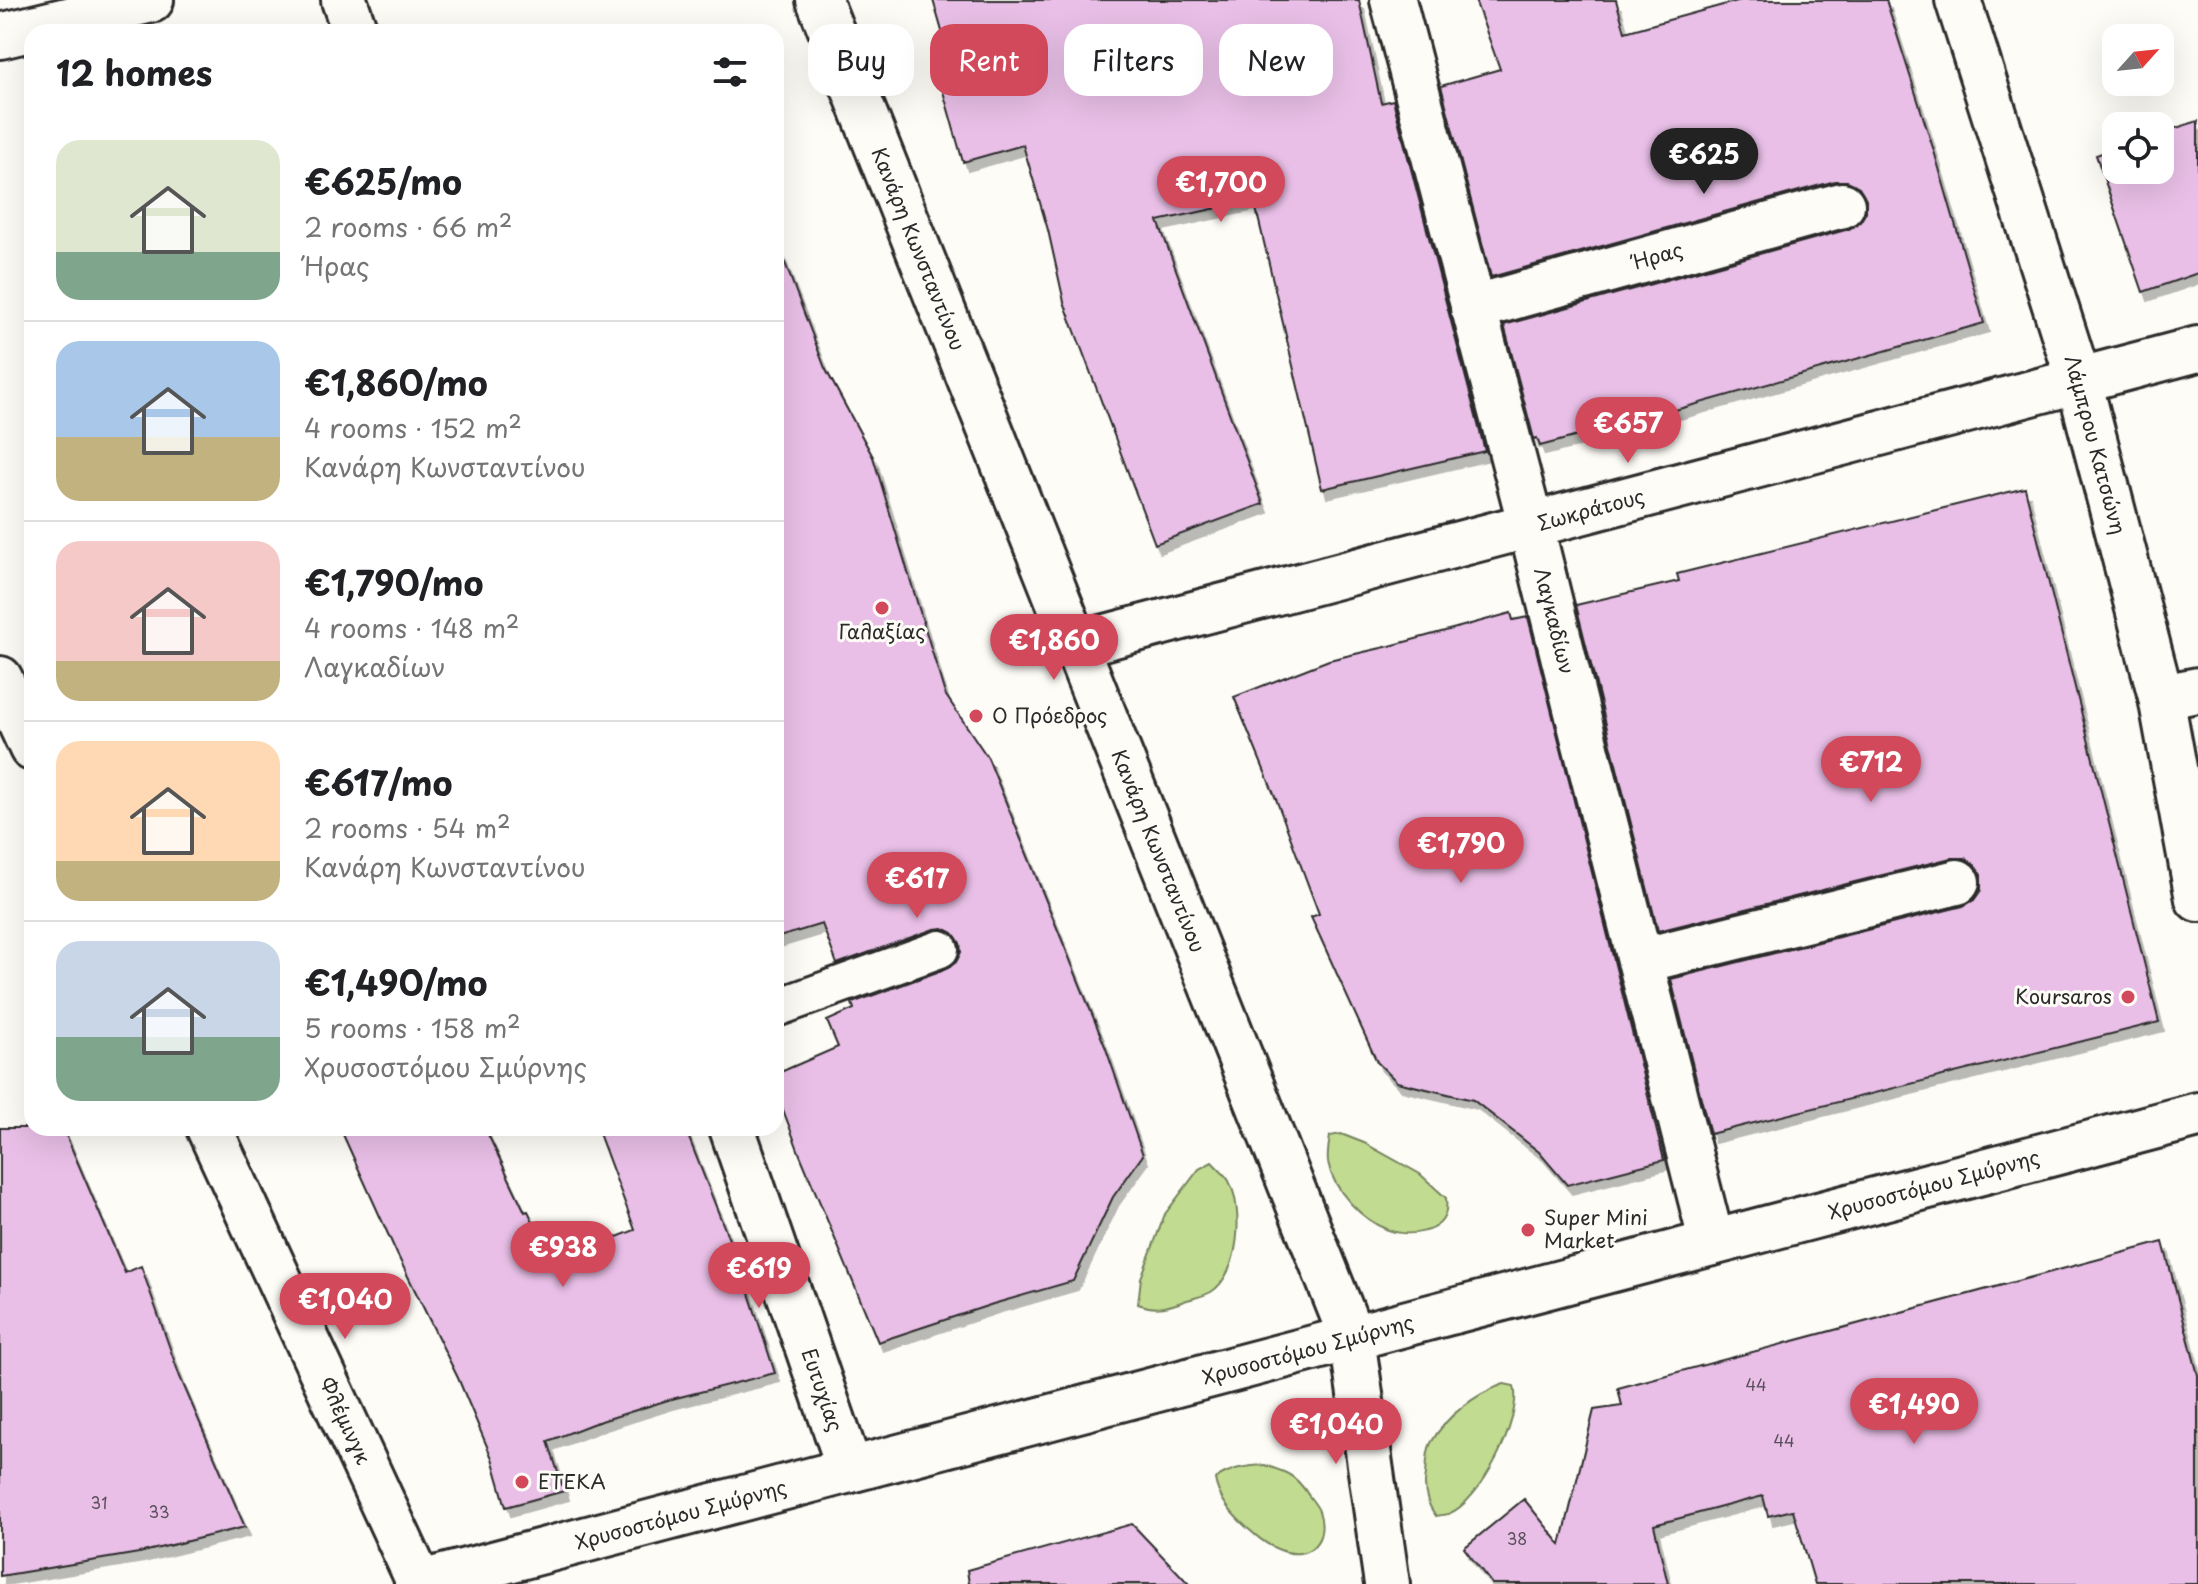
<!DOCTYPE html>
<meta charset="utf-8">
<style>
:root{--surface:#fff;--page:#f2f2f2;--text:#202124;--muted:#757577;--line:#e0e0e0;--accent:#d1495b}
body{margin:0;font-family:"Playpen Sans",sans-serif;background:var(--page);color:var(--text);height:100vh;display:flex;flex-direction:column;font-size:30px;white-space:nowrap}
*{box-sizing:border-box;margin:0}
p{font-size:26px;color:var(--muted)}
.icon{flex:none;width:44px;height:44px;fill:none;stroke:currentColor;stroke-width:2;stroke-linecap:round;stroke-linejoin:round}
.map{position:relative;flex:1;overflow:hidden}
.panel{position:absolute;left:24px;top:24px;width:760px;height:1112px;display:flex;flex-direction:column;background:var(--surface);border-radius:24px;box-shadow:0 8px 32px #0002}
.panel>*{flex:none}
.top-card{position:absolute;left:808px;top:24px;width:760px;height:72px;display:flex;gap:16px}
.needle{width:52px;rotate:63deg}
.buttons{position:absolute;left:2102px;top:24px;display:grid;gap:16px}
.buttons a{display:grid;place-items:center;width:72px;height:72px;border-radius:16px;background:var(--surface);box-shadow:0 8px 32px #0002;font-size:40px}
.price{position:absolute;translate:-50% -68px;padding:0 18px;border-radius:28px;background:var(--accent);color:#fff;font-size:26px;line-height:52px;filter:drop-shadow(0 2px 4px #0008)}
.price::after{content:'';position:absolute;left:50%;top:48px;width:24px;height:18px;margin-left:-12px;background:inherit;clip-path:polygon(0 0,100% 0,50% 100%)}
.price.active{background:#222;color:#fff}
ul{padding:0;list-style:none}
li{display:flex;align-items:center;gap:24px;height:200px;padding:0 32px}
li+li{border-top:2px solid var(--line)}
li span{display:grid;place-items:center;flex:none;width:224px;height:160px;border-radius:24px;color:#555}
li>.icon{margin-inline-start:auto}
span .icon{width:96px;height:96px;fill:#fffc;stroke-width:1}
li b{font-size:34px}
h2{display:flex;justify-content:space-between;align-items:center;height:96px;padding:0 32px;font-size:34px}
.pill{padding:0 28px;border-radius:24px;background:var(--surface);box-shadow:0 8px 32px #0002;font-size:28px;line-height:72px}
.pill.active{background:var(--accent);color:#fff}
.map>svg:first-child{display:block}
.green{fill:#c1db91;stroke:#76835e;stroke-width:2}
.building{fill:#e9bfe7;stroke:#2b2b2b;stroke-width:2;filter:url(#shadow)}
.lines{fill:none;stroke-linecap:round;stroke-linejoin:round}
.service-casing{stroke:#2b2b2b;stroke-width:42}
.pedestrian-casing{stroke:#2b2b2b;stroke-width:50}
.minor-casing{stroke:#2b2b2b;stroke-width:50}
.secondary-casing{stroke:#2b2b2b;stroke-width:50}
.service{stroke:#fdfcf7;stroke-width:36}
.pedestrian{stroke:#fdfcf7;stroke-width:44}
.minor{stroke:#fdfcf7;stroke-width:44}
.secondary{stroke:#fdfcf7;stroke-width:44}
.poi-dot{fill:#d1495b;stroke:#fdfcf7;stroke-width:3}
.labels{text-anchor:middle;stroke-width:6;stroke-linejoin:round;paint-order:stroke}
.number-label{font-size:16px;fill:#5a505a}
.street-label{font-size:20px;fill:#2b2b2b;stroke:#fdfcf7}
.poi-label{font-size:20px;fill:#2b2b2b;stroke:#fdfcf7;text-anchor:start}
</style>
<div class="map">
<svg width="2198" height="1584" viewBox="0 0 2198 1584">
<defs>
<filter id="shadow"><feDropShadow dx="5" dy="9" stdDeviation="0" flood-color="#0004"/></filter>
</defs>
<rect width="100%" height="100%" fill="#fdfcf7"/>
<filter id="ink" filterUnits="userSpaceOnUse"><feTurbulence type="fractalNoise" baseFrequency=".0125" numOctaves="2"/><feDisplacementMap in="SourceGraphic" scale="16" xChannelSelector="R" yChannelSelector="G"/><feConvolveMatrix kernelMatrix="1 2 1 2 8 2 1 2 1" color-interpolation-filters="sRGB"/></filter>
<g filter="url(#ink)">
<!-- green -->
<path class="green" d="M1341,1134L1364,1143L1420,1174L1446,1198C1446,1202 1447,1206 1446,1210C1443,1234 1407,1237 1388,1230C1362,1220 1333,1190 1328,1162C1327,1154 1329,1144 1330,1136Z
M1212,1162C1217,1168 1225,1174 1229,1181C1244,1210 1240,1274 1211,1292C1204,1296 1194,1298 1187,1300C1169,1307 1156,1311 1138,1304L1141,1278L1165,1214L1199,1169Z
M1504,1384L1514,1386C1523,1418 1480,1503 1448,1514C1444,1515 1440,1515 1436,1516C1426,1503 1423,1490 1426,1474C1427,1464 1426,1452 1431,1443C1446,1416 1475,1394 1504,1384Z
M1265,1465C1272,1468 1281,1470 1288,1474C1296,1478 1304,1488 1309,1496C1313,1501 1317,1506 1319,1511C1329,1540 1309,1562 1280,1550C1266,1545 1255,1535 1244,1525C1231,1513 1218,1498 1215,1479C1230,1468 1246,1466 1265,1465Z"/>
<!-- building -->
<path class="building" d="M933,0H1359L1381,103L1393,100L1485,451L1322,489L1254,200L1158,221L1263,504L1155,544L1064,302L1048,230L1023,145L963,162L937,70L952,66Z
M1475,0H1616L1625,32L1741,0H1886L1934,151L1984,323L1661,414L1540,446L1537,438L1534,439L1504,325L1849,229L1860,222L1866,212V199L1859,187L1847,181H1835L1491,277L1441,86L1500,69Z
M2198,121V273L2143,292L2096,155L2116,148V170H2160V133Z
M776,250H780L825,368L873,457L945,694L988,758L1105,1046L1143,1155L1113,1197L1073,1281L993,1304L878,1342L800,1155L776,1091V1074L838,1047L827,1021L854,1009L852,1003L948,968L956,962L961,952L960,943L953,933L943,928L934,929L837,964L822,924L776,938Z
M2025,488L2159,1022L1710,1134L1671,979L1963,906L1974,900L1981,890V875L1974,864L1965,858H1951L1658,931L1576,605L1679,581L1677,574Z
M1511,613L1513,620L1528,617L1664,1160L1567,1185L1539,1152L1473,1100L1397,1082L1377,1062L1311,917L1319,914L1276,799L1234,697L1329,660L1390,646Z
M0,1128H63L125,1273L141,1266L180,1377L245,1527L139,1553L0,1576Z
M340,1128H485L525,1212L528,1211L553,1262L635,1230L597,1128H685L743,1275L775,1373L668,1400L592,1424L548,1441L564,1491L506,1507L492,1458L458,1378L397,1254Z
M2163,1242L2198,1375V1584H1815L1793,1510L1768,1516L1763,1496L1654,1525L1668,1584H1492L1464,1548L1524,1499L1561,1545L1594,1410L1622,1406L1618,1388Z
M1132,1524L1189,1584H969L967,1570Z"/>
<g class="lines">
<!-- service casing -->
<g class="service-casing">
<path id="service" d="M776,1008L940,949"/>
</g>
<!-- pedestrian casing -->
<g class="pedestrian-casing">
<path id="pedestrian" d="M1393,0L1531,526L1582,732L1712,1243
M1473,308L1842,205
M1640,961L1957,882"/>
</g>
<!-- minor casing -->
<g class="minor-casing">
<path id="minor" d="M344,0L355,32
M819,0L1352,1338L1387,1584
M1958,0L2079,381L2161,697L2198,899
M1076,645L2198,349
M0,679L32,748
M2161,697L2198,690
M209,1128L420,1584
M732,1128L850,1470"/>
</g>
<!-- secondary casing -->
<g class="secondary-casing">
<path id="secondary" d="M0,36L151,0
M417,1584L2198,1115"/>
</g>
<!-- service -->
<use href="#service" class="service"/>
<!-- pedestrian -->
<use href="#pedestrian" class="pedestrian"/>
<!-- minor -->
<use href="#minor" class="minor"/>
<!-- secondary -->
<use href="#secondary" class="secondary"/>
</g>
</g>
<!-- markers -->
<g class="poi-dot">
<circle cx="882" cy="608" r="8"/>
<circle cx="976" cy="716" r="8"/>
<circle cx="2128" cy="997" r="8"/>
<circle cx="1528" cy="1230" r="8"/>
<circle cx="522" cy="1482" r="8"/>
</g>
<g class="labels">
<!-- number labels -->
<g class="number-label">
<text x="1756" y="1391">44</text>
<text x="1784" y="1447">44</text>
<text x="99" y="1509">31</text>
<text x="159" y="1518">33</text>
<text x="1517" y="1545">38</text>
</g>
<!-- street labels -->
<g class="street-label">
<text transform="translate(918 249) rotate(68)" y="7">Κανάρη Κωνσταντίνου</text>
<text transform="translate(1658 256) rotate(-16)" y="7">Ήρας</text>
<text transform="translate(2095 445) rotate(75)" y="7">Λάμπρου Κατσώνη</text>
<text transform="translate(1591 510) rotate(-15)" y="7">Σωκράτους</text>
<text transform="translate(1554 621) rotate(76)" y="7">Λαγκαδίων</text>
<text transform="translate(1158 851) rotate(68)" y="7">Κανάρη Κωνσταντίνου</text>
<text transform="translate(1934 1185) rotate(-15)" y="7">Χρυσοστόμου Σμύρνης</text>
<text transform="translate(1308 1350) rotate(-15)" y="7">Χρυσοστόμου Σμύρνης</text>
<text transform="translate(822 1390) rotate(71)" y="7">Ευτυχίας</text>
<text transform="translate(345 1421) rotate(65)" y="7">Φλέμινγκ</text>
<text transform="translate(681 1515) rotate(-15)" y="7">Χρυσοστόμου Σμύρνης</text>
</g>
<!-- poi labels -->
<g class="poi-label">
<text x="882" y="639" text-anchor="middle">Γαλαξίας</text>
<text x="992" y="723">Ο Πρόεδρος</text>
<text x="2112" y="1004" text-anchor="end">Koursaros</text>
<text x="1544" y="1225">Super Mini<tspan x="1544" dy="23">Market</tspan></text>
<text x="538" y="1489">ΕΤΕΚΑ</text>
</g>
</g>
</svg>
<div class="buttons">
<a><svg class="needle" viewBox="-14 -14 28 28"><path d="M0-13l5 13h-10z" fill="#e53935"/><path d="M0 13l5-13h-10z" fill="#757577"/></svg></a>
<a><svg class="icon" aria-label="locate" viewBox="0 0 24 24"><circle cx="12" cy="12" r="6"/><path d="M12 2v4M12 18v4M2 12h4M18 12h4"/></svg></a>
</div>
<b class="price active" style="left:1704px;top:196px">€625</b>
<b class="price" style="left:1221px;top:224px">€1,700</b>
<b class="price" style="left:1628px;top:465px">€657</b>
<b class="price" style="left:1054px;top:682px">€1,860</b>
<b class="price" style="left:1871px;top:804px">€712</b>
<b class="price" style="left:1461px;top:885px">€1,790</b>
<b class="price" style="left:917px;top:920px">€617</b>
<b class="price" style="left:563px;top:1289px">€938</b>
<b class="price" style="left:759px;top:1310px">€619</b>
<b class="price" style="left:345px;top:1341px">€1,040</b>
<b class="price" style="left:1914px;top:1446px">€1,490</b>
<b class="price" style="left:1336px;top:1466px">€1,040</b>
<div class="top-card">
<a class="pill">Buy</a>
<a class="pill active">Rent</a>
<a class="pill">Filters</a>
<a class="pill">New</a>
</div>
<section class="panel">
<h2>12 homes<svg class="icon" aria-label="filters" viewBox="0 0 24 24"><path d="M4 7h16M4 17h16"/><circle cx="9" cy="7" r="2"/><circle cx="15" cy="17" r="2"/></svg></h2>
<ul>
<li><span style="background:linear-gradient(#dfe7d0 70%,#7fa58c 0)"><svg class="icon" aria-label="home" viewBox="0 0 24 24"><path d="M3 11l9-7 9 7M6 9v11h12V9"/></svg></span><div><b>€625/mo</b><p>2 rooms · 66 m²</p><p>Ήρας</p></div></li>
<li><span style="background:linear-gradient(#a9c7e8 60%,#c2b280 0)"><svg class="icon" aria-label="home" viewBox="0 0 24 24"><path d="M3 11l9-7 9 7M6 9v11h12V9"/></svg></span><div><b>€1,860/mo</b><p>4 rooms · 152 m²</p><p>Κανάρη Κωνσταντίνου</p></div></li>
<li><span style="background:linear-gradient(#f6c9c9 75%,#c2b280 0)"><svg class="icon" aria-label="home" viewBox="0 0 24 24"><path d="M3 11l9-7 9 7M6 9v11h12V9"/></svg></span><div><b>€1,790/mo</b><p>4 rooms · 148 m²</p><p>Λαγκαδίων</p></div></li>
<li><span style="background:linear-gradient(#ffd9b3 75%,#c2b280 0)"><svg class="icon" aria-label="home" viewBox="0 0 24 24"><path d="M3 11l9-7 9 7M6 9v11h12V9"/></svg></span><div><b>€617/mo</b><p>2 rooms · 54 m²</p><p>Κανάρη Κωνσταντίνου</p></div></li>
<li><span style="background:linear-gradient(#c9d6e8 60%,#7fa58c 0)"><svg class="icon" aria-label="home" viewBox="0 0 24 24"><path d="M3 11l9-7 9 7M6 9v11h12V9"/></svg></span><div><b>€1,490/mo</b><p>5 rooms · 158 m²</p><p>Χρυσοστόμου Σμύρνης</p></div></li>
</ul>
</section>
</div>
